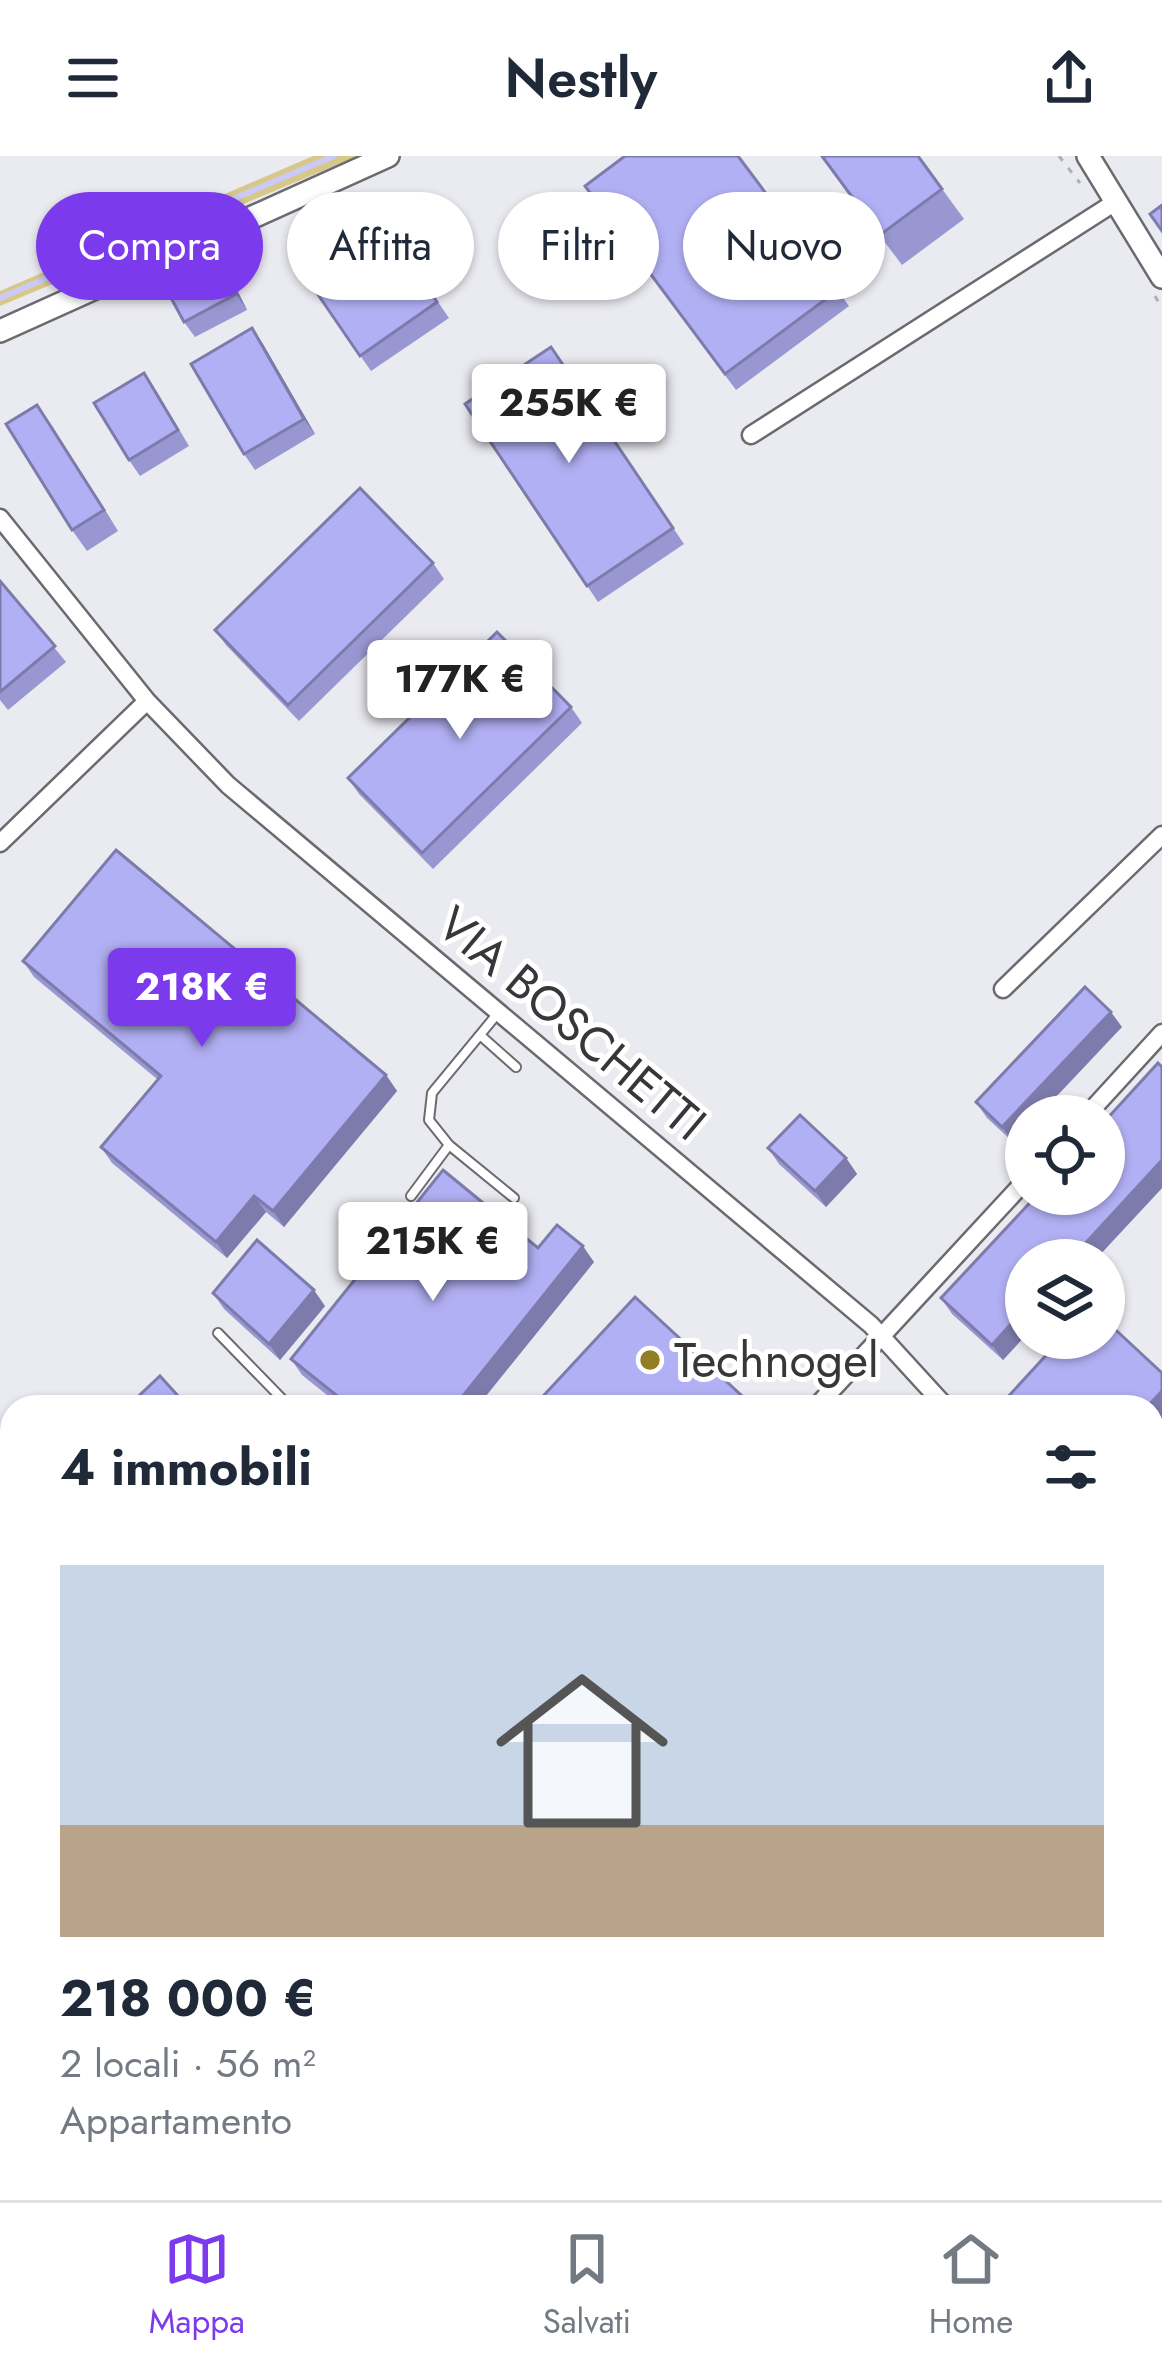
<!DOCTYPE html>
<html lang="it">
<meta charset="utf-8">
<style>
:root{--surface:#fff;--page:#f2f2f3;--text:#1f2937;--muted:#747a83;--line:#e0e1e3;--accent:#7c3aed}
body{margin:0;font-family:Jost,sans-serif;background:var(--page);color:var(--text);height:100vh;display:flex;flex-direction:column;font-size:45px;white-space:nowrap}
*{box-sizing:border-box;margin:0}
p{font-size:39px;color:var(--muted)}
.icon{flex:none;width:66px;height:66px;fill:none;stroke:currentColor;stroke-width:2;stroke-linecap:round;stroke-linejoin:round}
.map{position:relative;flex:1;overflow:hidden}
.panel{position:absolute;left:0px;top:1239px;width:1164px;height:807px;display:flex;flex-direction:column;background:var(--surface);border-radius:36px 36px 0 0;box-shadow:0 3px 9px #0004}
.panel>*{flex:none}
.guide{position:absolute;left:36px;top:36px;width:1092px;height:108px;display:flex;gap:24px}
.controls{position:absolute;left:1005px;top:939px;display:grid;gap:24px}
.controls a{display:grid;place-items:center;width:120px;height:120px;border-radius:50%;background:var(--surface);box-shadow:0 3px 9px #0004;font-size:60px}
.price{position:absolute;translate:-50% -102px;padding:0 27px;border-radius:12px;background:#fff;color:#222;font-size:39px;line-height:78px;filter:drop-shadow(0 3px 6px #0008)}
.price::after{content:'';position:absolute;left:50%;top:72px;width:36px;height:27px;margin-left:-18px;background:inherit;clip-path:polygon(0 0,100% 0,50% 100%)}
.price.selected{background:var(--accent);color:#fff}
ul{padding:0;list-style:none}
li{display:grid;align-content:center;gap:24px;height:636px;padding:0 60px}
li+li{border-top:3px solid var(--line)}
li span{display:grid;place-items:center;height:372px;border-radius:0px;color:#555}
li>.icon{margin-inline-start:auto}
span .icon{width:216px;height:216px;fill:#fffc;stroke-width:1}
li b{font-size:51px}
h2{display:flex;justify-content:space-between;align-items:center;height:144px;padding:0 60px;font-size:51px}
.tag{padding:0 42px;border-radius:54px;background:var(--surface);box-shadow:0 3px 9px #0004;font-size:42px;line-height:108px}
.tag.selected{background:var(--accent);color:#fff}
header{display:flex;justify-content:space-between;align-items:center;height:156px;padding:0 60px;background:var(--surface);font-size:54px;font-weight:600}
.tab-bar{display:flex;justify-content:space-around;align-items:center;height:168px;border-top:3px solid var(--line);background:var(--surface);font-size:33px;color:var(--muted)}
.tab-bar a{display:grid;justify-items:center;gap:6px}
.tab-bar .selected{color:var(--accent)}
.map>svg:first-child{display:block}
.green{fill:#d8c887}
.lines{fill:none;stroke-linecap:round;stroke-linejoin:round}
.stream{stroke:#cacaf4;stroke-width:6}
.service-casing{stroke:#6a6a70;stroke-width:12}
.minor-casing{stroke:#6a6a70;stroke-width:21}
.tertiary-casing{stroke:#6a6a70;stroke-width:26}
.path{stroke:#afafb4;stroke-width:3;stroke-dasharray:6 9;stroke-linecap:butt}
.service{stroke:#fff;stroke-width:8}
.minor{stroke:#fff;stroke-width:16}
.tertiary{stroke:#fff;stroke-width:21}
.wall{fill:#9997d2}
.shaded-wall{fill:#7d7bab}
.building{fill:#b2b0f4;stroke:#7d7bab;stroke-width:3}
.poi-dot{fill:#937e25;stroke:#fff;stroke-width:4.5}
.labels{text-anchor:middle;stroke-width:10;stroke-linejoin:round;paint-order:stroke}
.street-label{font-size:48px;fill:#37373a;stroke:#fff}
.poi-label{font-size:48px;fill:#37373a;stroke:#fff;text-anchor:start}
</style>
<header><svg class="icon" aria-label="menu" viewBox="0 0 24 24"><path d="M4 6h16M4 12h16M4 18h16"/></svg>Nestly<svg class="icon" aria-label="share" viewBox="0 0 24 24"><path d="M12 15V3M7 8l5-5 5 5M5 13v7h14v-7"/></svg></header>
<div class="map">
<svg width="1162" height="2044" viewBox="0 0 1162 2044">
<rect width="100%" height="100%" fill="#eaeaf1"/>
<!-- green -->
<path class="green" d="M313,0H358L0,150V135Z
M1155,1506L1162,1514L1157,1615L1162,1707L1152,1703Z"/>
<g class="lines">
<!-- stream -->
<path class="stream" d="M0,142L334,0"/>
<!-- service casing -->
<g class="service-casing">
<path id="service" d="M498,857L432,937L429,964L449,989L514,1042
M480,879L516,911
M411,1040L449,989
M218,1177L290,1251"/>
</g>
<!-- minor casing -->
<g class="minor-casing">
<path id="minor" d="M751,279L1117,45
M0,362L147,545L228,629L871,1169L946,1251
M0,687L147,545
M1003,833L1162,679
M1086,960L1162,877
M816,1251L1026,1024
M1152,1482L1162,1493
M0,1804L12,1800
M1141,2034L1154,2044"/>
</g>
<!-- tertiary casing -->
<g class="tertiary-casing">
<path id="tertiary" d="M1088,0L1162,121
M0,175L388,0"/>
</g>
<!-- path -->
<path class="path" d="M1059,0L1080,27
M1155,140L1162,152"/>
<!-- service -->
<use href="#service" class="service"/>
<!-- minor -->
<use href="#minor" class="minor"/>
<!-- tertiary -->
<use href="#tertiary" class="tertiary"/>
</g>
<!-- wall -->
<path class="wall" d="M738,0L849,150L736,234L585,30Z
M820,0H918L964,63L902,109Z
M376,56L449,162L371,215L308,124L357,91Z
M222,110L233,126L247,154L195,181L184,166Z
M252,172L315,278L255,314L244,298Z
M551,191L684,388L598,446L465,248Z
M155,233L189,290L140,320L129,304Z
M37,249L118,375L87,395L72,374Z
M433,407L444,423L299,565L226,489L215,474Z
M0,425L66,506L8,554L0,544Z
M571,551L582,567L433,713L359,638L348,622Z
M23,805L386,919L397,935L284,1071L266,1056L227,1102L112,1007L101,991L157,923L34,821Z
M1122,871L1026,960V973L1013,986L987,962L976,946Z
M768,992L846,1002L857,1018L826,1051L779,1008Z
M1162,1032L1095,1104H1026V1179L1003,1204L952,1158L941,1142Z
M538,1092L594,1106L477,1251H342L302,1219L291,1203Z
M213,1137L325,1150L280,1204L224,1153Z
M0,1444L12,1449V1690L0,1698Z"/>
<!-- shaded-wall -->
<path class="shaded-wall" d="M222,110L233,126L247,154L236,138Z
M252,172L263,188L315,278L304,263Z
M37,249L52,270L118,375L104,354Z
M1111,856L1122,871L1038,960H1026V973L1013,986L1002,971Z
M386,919L397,935L284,1071L273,1055Z
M846,1002L857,1018L826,1051L815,1035Z
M1162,1004V1032L1095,1104H1070Z
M254,1040L266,1056L227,1102L216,1086Z
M583,1090L594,1106L477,1251H454Z
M314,1134L325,1150L280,1204L269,1188Z
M1026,1151V1179L1003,1204L992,1189Z
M1162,1235V1262L1152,1273V1251H1147Z
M742,1240L750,1251H733Z"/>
<!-- building -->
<path class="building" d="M625,0H738L838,134L725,218L585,30Z
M822,0H918L942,33L880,79Z
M1162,49V75L1150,58Z
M376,56L437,146L360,200L308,124L357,91L347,75Z
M222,110L236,138L184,166L169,138Z
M252,172L304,263L244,298L191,208Z
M551,191L673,372L587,430L465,248Z
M144,217L178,274L129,304L94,247Z
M37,249L104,354L72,374L6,268Z
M360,332L433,407L288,549L215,474Z
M0,425L55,490L0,536Z
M497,476L571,551L422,697L348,622Z
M116,694L386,919L273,1055L254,1040L216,1086L101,991L161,920L23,805Z
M1085,831L1111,856L1002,971L976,946Z
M1158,907L1162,911V1004L1070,1104H1026V1151L992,1189L941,1142L1038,1038H1104V966Z
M800,959L846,1002L815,1035L768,992Z
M443,1014L538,1092L557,1069L583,1090L454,1251H351L291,1203Z
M257,1084L314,1134L269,1188L213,1137Z
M635,1141L742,1240L733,1251H533Z
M1104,1163L1162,1217V1235L1147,1251H1012L1005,1244L1062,1182H1104Z
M160,1220L188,1251H127Z
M1162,1278V1393L1152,1384V1289Z
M12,1359V1389L0,1376V1370Z
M6,1440L12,1449V1674L9,1669L0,1675V1444Z"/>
<!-- markers -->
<circle class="poi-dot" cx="650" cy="1204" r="12"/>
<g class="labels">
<!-- street labels -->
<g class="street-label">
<text transform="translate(572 867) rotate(40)" y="17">VIA BOSCHETTI</text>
</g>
<!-- poi labels -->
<g class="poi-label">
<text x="674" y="1221">Technogel</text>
</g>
</g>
</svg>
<div class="controls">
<a><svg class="icon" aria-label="locate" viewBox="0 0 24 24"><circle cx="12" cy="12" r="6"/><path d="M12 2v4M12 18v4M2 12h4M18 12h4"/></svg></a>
<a><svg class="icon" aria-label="layers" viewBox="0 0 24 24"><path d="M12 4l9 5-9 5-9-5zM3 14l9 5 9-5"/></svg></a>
</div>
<b class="price" style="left:569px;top:310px">255K €</b>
<b class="price" style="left:460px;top:586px">177K €</b>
<b class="price selected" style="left:202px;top:894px">218K €</b>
<b class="price" style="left:433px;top:1148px">215K €</b>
<div class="guide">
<a class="tag selected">Compra</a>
<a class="tag">Affitta</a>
<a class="tag">Filtri</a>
<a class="tag">Nuovo</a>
</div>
<section class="panel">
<h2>4 immobili<svg class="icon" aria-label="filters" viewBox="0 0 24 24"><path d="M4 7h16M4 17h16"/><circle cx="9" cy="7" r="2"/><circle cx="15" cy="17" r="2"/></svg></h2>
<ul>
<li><span style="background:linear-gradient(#c9d6e8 70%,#b9a48a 0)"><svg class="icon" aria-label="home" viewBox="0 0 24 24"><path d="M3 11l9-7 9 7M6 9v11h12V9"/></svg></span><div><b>218 000 €</b><p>2 locali · 56 m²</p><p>Appartamento</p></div></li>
</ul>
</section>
</div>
<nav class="tab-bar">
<a class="selected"><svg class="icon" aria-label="map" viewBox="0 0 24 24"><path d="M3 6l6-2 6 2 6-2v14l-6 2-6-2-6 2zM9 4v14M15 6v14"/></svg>Mappa</a>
<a><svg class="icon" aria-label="saved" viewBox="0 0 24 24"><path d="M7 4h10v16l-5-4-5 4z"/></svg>Salvati</a>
<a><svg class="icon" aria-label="home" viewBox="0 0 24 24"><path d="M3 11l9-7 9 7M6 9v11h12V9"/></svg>Home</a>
</nav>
